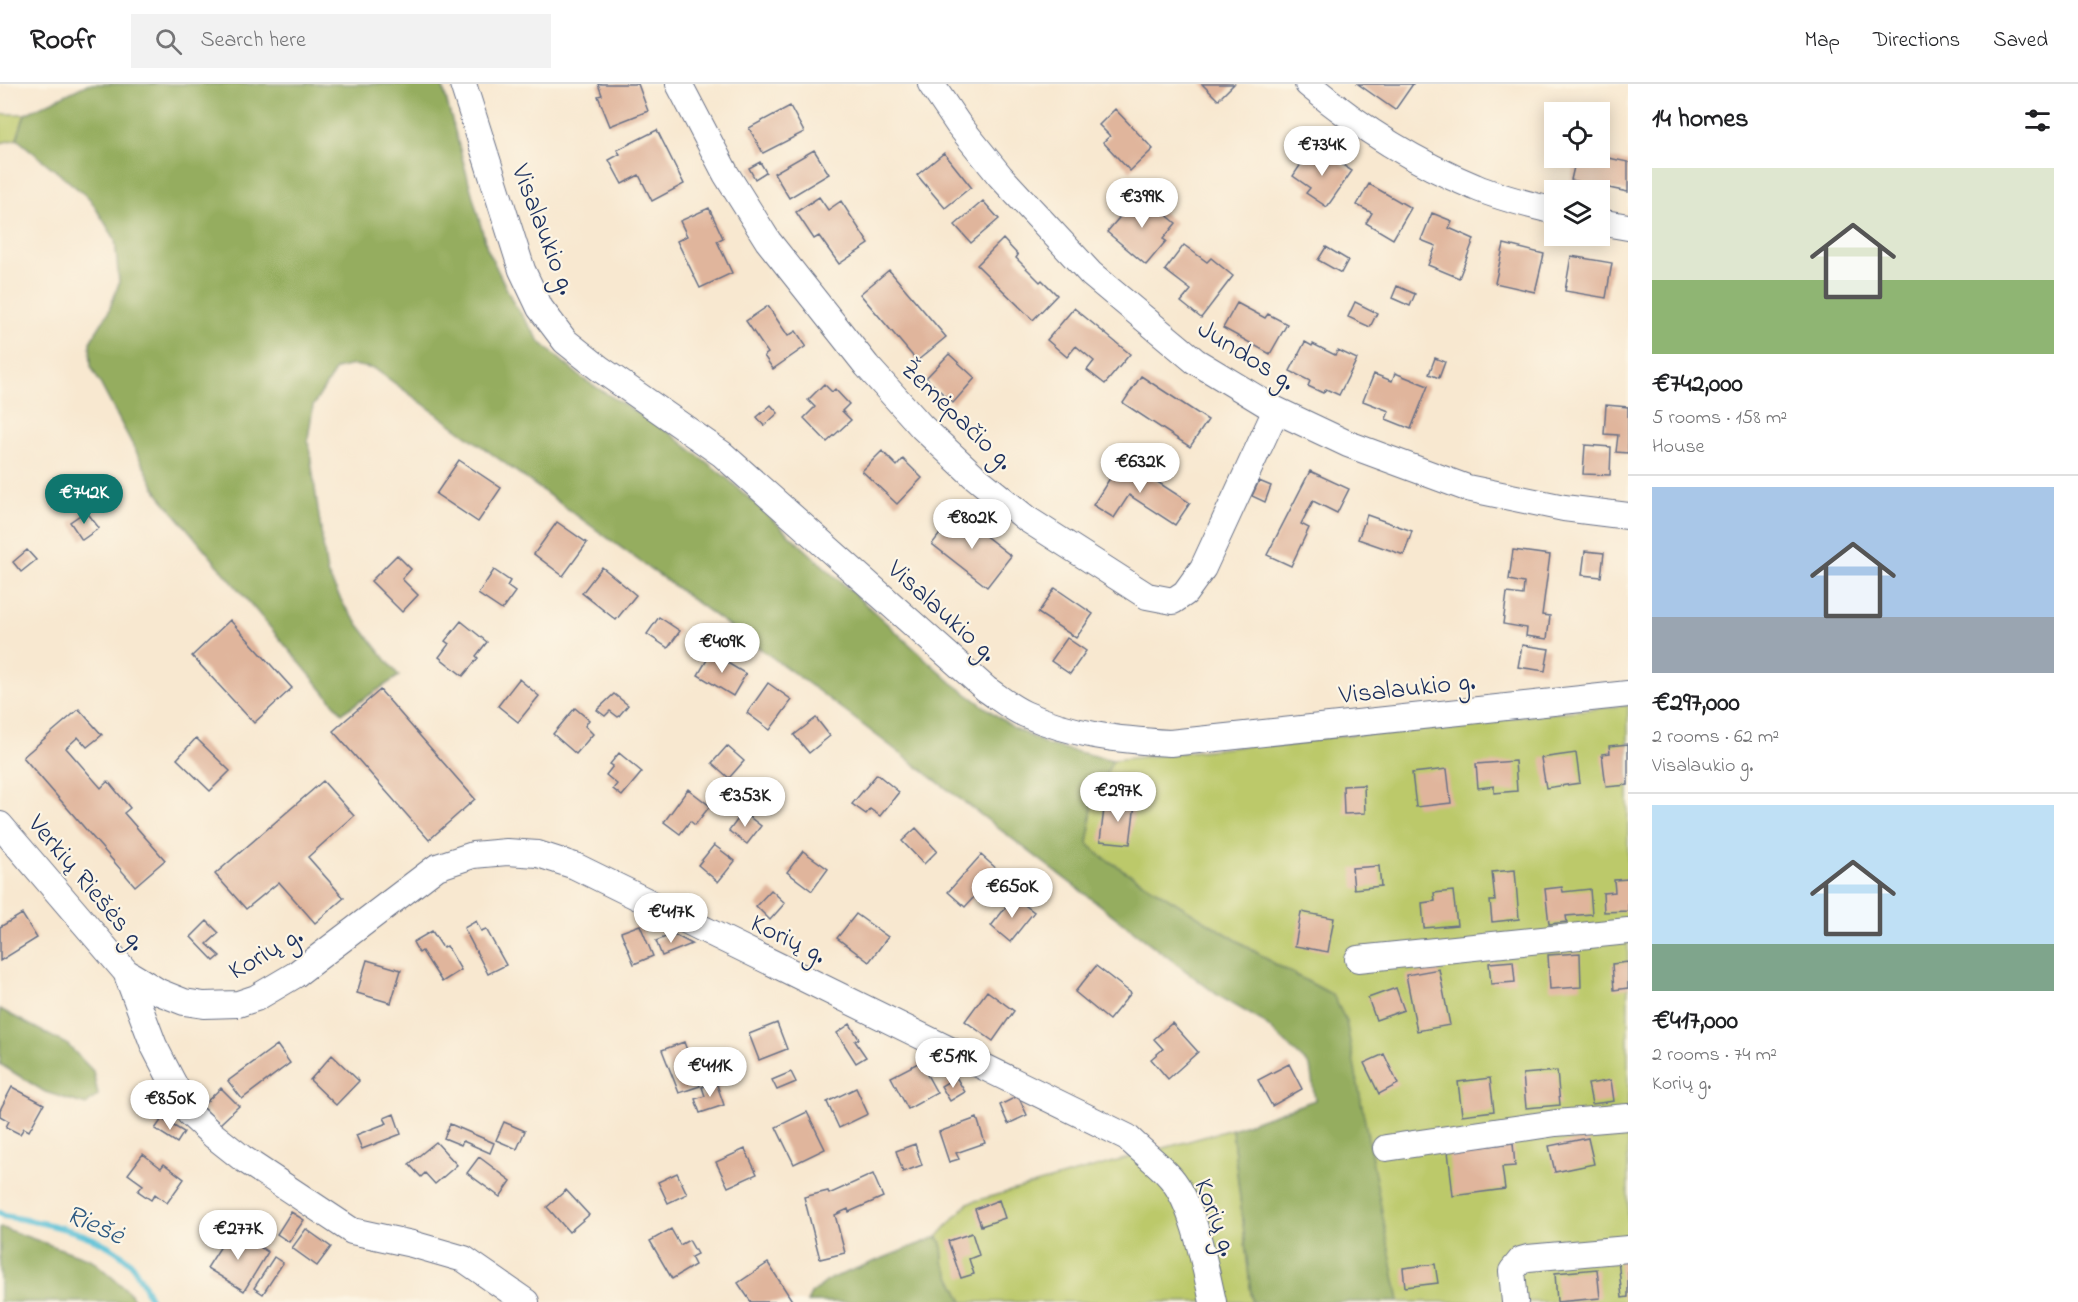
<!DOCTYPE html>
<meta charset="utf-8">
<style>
:root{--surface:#fff;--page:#f2f2f2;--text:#202124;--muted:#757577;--line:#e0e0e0;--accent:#0f766e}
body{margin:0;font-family:"Indie Flower",sans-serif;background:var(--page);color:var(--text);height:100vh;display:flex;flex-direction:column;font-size:22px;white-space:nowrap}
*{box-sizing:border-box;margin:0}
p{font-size:20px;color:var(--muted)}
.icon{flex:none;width:33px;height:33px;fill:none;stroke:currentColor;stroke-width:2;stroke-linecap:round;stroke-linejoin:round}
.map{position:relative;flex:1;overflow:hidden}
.details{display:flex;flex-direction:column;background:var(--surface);width:450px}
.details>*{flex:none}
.buttons{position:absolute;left:1544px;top:18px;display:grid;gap:12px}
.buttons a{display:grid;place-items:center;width:66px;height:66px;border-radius:0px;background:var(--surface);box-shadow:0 3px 15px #0003;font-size:30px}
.price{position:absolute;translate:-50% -51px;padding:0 14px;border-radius:21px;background:#fff;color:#222;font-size:20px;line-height:39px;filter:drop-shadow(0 2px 3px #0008)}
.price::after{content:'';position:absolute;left:50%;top:36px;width:18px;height:14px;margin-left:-9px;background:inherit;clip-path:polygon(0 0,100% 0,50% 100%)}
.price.selected{background:var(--accent);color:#fff}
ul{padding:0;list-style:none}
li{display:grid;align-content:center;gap:12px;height:318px;padding:0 24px}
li+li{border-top:2px solid var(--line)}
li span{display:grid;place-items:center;height:186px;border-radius:0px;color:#555}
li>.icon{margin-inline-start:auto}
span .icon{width:108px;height:108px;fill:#fffc;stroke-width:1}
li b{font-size:26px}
h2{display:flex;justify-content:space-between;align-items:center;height:72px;padding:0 24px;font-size:26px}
header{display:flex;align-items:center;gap:36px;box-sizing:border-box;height:84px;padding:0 30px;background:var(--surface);border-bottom:2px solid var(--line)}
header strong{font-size:28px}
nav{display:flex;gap:33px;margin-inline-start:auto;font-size:21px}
.search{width:420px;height:54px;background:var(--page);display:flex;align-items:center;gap:15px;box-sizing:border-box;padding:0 21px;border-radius:0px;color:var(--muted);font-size:22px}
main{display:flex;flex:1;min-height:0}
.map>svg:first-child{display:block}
.green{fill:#bcc96b;stroke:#6c7c64;stroke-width:1.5}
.forest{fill:#95ad5f;stroke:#586e5e;stroke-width:1.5}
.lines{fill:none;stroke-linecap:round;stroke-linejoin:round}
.stream{stroke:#59c0d7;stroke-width:6}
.building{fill:#e0b59c}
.minor-casing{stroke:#687086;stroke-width:28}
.minor{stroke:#fff;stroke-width:26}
.labels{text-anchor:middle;stroke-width:4.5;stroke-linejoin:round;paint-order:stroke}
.street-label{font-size:27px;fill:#1b2f5e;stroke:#fcf5e5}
.water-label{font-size:28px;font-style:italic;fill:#2e5a82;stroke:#fcf5e5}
</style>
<header>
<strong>Roofr</strong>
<div class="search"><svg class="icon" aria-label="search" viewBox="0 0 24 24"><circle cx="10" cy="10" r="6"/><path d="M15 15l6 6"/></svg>Search here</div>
<nav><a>Map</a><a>Directions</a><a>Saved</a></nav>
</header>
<main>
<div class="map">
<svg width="1628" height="1218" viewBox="0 0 1628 1218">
<rect width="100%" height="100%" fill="#fcf5e5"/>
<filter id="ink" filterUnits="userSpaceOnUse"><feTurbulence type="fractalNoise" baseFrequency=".0167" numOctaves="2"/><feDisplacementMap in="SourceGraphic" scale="12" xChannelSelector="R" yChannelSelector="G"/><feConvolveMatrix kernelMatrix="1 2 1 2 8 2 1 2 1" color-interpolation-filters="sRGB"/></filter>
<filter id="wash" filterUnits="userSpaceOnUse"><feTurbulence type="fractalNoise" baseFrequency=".008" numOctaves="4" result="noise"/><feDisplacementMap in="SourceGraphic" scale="24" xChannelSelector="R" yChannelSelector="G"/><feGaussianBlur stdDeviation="1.35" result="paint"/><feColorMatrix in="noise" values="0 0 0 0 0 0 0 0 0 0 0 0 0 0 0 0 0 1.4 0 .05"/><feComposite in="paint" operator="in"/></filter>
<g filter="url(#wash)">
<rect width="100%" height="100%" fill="#f8e8d0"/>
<!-- green -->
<path class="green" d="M0,30H25L17,55L0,59Z
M1628,621V1218H1399L1362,1027L1333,911L1275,880L1102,773L1088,760L1093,714L1113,676Z
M1232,1045L1252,1218H963L943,1178L942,1159L937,1153L968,1119Z"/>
<!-- forest -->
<path class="forest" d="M88,0H442L487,164L514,220L541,259L583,295L671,350L728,395L952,599L1014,644L1048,661L1113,676L1093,714L1088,760L1102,773L1275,880L1333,911L1346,937L1399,1218H1252L1232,1045L1315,1016L1310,982L1262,937L1219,912L813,603L375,285L353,281L336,285L313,322L308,355L327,489L345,523L399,592L342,629L159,411L91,282L90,258L108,229L119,199L115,155L90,115L17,55L25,30Z
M0,925L68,961L93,987L98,1011L86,1021L45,1008L0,980Z
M0,1143L92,1176L129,1208L135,1218H0Z
M937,1153L942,1159L943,1178L963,1218H807L811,1210L830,1195Z"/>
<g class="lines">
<!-- stream -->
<path class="stream" d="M0,1129L4,1132C42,1138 106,1150 132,1181C140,1192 146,1206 152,1218"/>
</g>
<g id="blocks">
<!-- building -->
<path class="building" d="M598,0H638L648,27L610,42L598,12L602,11Z
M1202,0H1234L1218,16Z
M1358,0H1413L1395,26Z
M790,22L804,48L763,69L749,44Z
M1115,25L1153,65L1130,87L1103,58L1110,52L1099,41Z
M657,46L684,100L652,117L639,91L622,100L609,76L620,70L617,66Z
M814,66L829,90L789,114L774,89Z
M1309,68L1322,77L1326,70L1352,87L1327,123L1306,109L1310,104L1293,92Z
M944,69L971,103L945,124L917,91Z
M1599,72L1628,78V108L1571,96L1576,74Z
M760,78L766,88L755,95L749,84Z
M1369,100L1411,124L1393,155L1366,139L1372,129L1357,121Z
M1140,109L1176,139L1163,155L1166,157L1146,181L1107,148Z
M819,113L828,126L841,117L869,160L839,180L819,152L814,155L796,128Z
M983,117L999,135L971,159L955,141Z
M709,124L723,154L717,157L732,189L700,204L677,157L687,152L680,137Z
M1432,129L1452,137L1449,144L1474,155L1459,194L1428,181L1436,162L1421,156Z
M1003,155L1018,171L1016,174L1040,198L1042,196L1057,211L1033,236L977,181Z
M1504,160L1544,170L1535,208L1495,199Z
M1184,161L1207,178L1211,174L1233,192L1201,234L1181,218L1191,206L1165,186Z
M1326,163L1348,176L1341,189L1318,176Z
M1571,172L1612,179L1606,214L1565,207Z
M889,186L946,253L917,277L860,210Z
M1397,202L1415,210L1410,222L1392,214Z
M1355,218L1377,229L1370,243L1348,233Z
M1237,219L1265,234L1268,230L1287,240L1270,270L1223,244Z
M768,222L788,252L796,247L806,262L773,285L764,272L768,269L746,237Z
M1074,224L1130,270L1105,300L1087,286L1094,277L1076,262L1067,273L1047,256Z
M1305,258L1312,262L1313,260L1335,271L1338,266L1357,275L1339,311L1326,305L1323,309L1308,302L1310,297L1290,287Z
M949,270L975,294L953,319L926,294Z
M1435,274L1445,278L1439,294L1429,290Z
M1395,289L1428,302L1411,345L1386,335L1389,327L1363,317L1374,290L1392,297Z
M1141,292L1208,336L1190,363L1123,319Z
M824,300L832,308L835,305L849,320L842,327L851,336L827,358L804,334L815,323L808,316Z
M771,321L778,329L764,342L757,333Z
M1606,321L1628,323V369L1616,368L1618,351L1604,350Z
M1585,361L1611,363L1610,391L1583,390Z
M882,367L897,382L903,375L922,394L897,420L862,387Z
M1122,375L1190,419L1175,441L1129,411L1114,434L1093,421Z
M459,376L501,404L478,438L436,410Z
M1310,387L1349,405L1337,429L1313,417L1301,440L1309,444L1291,482L1267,471Z
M1259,397L1271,402L1265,418L1252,412Z
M86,427L99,444L82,456L70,438Z
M956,429L1011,472L987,503L932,460Z
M1367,431L1412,447L1404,471L1358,455Z
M557,438L587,459L563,492L534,470Z
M27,466L36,476L21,488L13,478Z
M1513,466L1550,471L1542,531L1550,532L1547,555L1526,552L1527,544L1503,540L1507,509L1523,511L1524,499L1509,496Z
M1585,467L1604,469L1601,493L1582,491Z
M397,471L411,485L402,495L418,511L402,528L371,497Z
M602,483L636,511L616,536L582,509Z
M494,486L510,497L507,502L515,508L502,526L478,510Z
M1055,504L1093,530L1076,554L1038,529Z
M659,533L680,547L668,564L647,550Z
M230,536L292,604L254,639L192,572Z
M461,537L487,558L476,572L478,574L463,592L439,573L449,560L445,557Z
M1067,554L1086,567L1070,590L1051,577Z
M1522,561L1549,565L1545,587L1518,583Z
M711,569L746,590L733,612L698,591Z
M519,595L539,612L518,638L498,622Z
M768,599L792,616L770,646L747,629Z
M380,606L475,715L429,756L333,647Z
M614,610L628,621L618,633L610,627L605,632L597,626Z
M575,624L589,636L585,642L593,650L576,670L553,650Z
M79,625L102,651L87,663L78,653L66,664L101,704L108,697L130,724L124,729L165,776L135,802L23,673Z
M816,634L830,652L809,669L794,651Z
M196,654L230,687L210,707L177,675Z
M1628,660V701L1606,703L1602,670L1610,669L1609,662Z
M727,662L744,677L729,694L712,679Z
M619,669L642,688L622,712L613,705L617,700L606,691L613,682L610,680Z
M1576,669L1580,699L1546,704L1541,674Z
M1515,677L1517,707L1494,709V702L1478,704L1476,680Z
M1447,685L1451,719L1416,723L1412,689Z
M877,690L899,708L880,732L870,725L866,730L852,720Z
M323,697L354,732L308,773L344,814L315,839L279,798L246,825L215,790Z
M1364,701L1365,729L1344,730L1343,702Z
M688,705L710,722L695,741L690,737L680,750L664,738Z
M1105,717L1135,720L1130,760L1100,757Z
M743,728L761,742L747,760L729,747Z
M916,744L937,767L924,780L902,757Z
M714,761L735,777L718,798L698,781Z
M803,767L828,785L812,807L787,788Z
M981,771L998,786L965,823L948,808Z
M1379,782L1381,802L1354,805L1352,784Z
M1515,786L1519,835L1492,838L1490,817H1495L1492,788Z
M1628,795V827L1604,828L1603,809L1615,808L1614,796Z
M1562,803L1563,808L1590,805L1592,830L1566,832L1567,838L1549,840L1545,805Z
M771,806L785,819L770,836L756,822Z
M1453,807L1457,841L1424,844L1422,819L1435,817L1434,809Z
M1014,813L1034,828L1010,858L991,842Z
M1301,828L1334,834L1328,868L1295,862Z
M22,830L37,854L0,877V843Z
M856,830L888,853L869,878L837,854Z
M207,837L219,849L207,860L220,872L214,877L191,853Z
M476,837L481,847L486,845L506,881L488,890L464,844Z
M640,841L653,872L634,880L621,848Z
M432,847L443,864L447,862L461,886L442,898L422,867L419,869L413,858Z
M673,850L692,860L662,872L656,857Z
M1580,869L1581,903L1550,905L1548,871Z
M367,876L401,886L391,919L357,909Z
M1513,877L1515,898L1491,900L1489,879Z
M1628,878V904L1614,906L1612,880Z
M1096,882L1131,909L1109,936L1075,908Z
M1439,885L1450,941L1417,947L1406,891Z
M1396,904L1404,926L1376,936L1368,914Z
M987,907L1014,927L993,957L965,937Z
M777,939L787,965L759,976L749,950Z
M1172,939L1198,968L1168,995L1151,975L1163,965L1154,955Z
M850,940L859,955L855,957L866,973L856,979L837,949Z
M684,958L700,1002L679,1009L662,966Z
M277,961L290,979L242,1015L228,997Z
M1384,970L1398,1000L1379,1010L1364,979Z
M332,971L359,997L336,1021L310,996Z
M920,978L937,1009L908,1025L891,993Z
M1289,980L1302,1005L1272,1022L1258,996Z
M1557,987L1560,1021L1526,1024L1523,990Z
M791,988L796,998L777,1006L772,996Z
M956,993L965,1008L950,1017L941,1002Z
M1490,994L1494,1027L1462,1031L1458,998Z
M1611,996L1614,1017L1592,1020L1588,1000Z
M716,998L724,1021L700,1029L695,1015L705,1012L702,1003Z
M12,1003L44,1020L29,1047L24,1044L20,1050L6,1043L9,1037L0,1032V1026Z
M221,1004L239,1022L220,1040L202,1022Z
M856,1004L868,1030L839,1044L827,1018Z
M1018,1012L1027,1031L1008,1040L1000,1021Z
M807,1028L825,1065L794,1080L776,1043Z
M394,1030L401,1050L362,1065L356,1051L387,1039L384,1034Z
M977,1034L985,1059L956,1069L959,1075L949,1078L939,1048Z
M162,1035L184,1048L177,1059L155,1045Z
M504,1038L525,1047L517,1065L496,1056Z
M450,1040L494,1059L490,1069L463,1057L461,1061L444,1054Z
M1588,1054L1594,1080L1555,1088L1549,1062Z
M436,1058L457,1081L435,1100L425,1089L421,1093L409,1080Z
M1513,1059L1515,1082L1502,1083L1505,1105L1453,1112L1448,1067Z
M915,1060L922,1081L903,1088L896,1067Z
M745,1065L757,1090L728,1103L716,1078Z
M143,1070L161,1084L164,1080L184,1095L167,1119L155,1110L151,1116L138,1107L143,1101L128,1090Z
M479,1073L511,1097L500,1113L467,1089Z
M677,1089L687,1110L668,1119L658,1098Z
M873,1090L883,1113L849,1128L848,1125L835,1131L845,1169L820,1175L804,1113L828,1107L829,1110Z
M566,1106L589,1131L569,1148L547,1123Z
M999,1116L1005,1134L981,1142L975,1125Z
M291,1128L304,1136L289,1158L277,1150Z
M306,1145L331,1163L317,1182L292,1164Z
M671,1145L680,1161L689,1156L697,1170L691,1173L695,1181L672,1195L650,1157Z
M972,1149L979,1171L969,1175L974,1190L961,1194L948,1157Z
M239,1150L268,1168L244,1207L207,1184L228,1151L235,1156Z
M274,1173L283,1179L263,1210L254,1204Z
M1628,1174V1213L1622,1214L1618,1175Z
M768,1179L793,1218H751L738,1199Z
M1435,1180L1438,1199L1405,1203L1403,1184Z
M1597,1185L1600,1214L1557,1218L1555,1189Z"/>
</g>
</g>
<g filter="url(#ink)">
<use href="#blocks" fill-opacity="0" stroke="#687086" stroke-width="1.5"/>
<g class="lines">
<!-- minor casing -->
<g class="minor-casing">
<path id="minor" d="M463,0L522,186L540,224L565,257L599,284L722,370L986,605C998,613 1011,624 1025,630C1072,651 1119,656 1170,659L1628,610
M679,0L726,90L768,157L867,282L922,343L974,392L1027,435L1147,512L1173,517L1185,509L1203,484L1276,326
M931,0L958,40L1000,92L1091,190L1195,277L1276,326L1348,360L1467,404L1564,424L1628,432
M1308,0C1359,43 1414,78 1475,103C1500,114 1528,120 1554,127
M1599,138L1628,143
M0,741L126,888L154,962L171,995L190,1030L213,1051L242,1074L352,1147L412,1160L464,1175L526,1218
M1358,875L1628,847
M126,888L159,908L184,918L204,921L238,920L256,914L295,891L437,783L473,771L507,768L538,770L575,782L1127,1053C1141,1067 1158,1079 1171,1094C1194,1121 1205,1183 1213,1218
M1386,1064L1556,1039L1628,1033
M1515,1218L1512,1187L1521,1176L1528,1174L1628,1165"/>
</g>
<!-- minor -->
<use href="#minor" class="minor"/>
</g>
</g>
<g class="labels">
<!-- street labels -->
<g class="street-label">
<text transform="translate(545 145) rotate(69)" y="9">Visalaukio g.</text>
<text transform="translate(1247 270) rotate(32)" y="9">Jundos g.</text>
<text transform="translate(958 330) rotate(44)" y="9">Žemėpačio g.</text>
<text transform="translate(943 526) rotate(42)" y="9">Visalaukio g.</text>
<text transform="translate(1407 603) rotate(-6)" y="9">Visalaukio g.</text>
<text transform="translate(88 798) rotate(50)" y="9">Verkių Riešės g.</text>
<text transform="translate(789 854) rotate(26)" y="9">Korių g.</text>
<text transform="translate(265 868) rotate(-30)" y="9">Korių g.</text>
<text transform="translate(1217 1133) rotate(70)" y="9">Korių g.</text>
</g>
<!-- water labels -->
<g class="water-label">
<text transform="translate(96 1139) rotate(24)" y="10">Riešė</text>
</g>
</g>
</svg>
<div class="buttons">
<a><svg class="icon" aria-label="locate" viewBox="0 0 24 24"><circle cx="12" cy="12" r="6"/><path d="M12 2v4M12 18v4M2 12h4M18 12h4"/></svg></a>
<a><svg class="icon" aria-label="layers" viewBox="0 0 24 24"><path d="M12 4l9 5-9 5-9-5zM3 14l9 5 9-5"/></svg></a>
</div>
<b class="price" style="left:1322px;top:93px">€734K</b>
<b class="price" style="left:1142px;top:145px">€399K</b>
<b class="price" style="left:1140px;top:410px">€632K</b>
<b class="price selected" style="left:84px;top:441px">€742K</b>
<b class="price" style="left:972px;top:466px">€802K</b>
<b class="price" style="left:722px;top:590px">€409K</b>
<b class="price" style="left:1118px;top:739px">€297K</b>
<b class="price" style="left:745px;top:744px">€353K</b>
<b class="price" style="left:1012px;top:835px">€650K</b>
<b class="price" style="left:671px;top:860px">€417K</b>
<b class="price" style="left:953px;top:1005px">€519K</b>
<b class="price" style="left:710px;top:1014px">€411K</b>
<b class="price" style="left:170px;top:1047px">€850K</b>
<b class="price" style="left:238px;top:1177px">€277K</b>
</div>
<section class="details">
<h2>14 homes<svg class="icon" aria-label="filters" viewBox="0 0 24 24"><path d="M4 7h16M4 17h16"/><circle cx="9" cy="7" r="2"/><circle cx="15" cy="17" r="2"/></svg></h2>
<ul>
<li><span style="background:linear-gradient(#dfe7d0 60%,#8fb573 0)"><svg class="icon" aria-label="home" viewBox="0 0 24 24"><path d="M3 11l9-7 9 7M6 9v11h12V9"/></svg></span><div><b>€742,000</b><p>5 rooms · 158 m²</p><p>House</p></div></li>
<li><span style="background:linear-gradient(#a9c7e8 70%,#9aa5b1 0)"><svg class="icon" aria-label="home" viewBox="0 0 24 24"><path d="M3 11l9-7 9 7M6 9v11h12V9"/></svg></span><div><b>€297,000</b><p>2 rooms · 62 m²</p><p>Visalaukio g.</p></div></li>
<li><span style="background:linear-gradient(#bfe0f5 75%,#7fa58c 0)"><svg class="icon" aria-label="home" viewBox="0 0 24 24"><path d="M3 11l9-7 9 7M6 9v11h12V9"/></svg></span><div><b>€417,000</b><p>2 rooms · 74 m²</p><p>Korių g.</p></div></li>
</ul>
</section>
</main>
